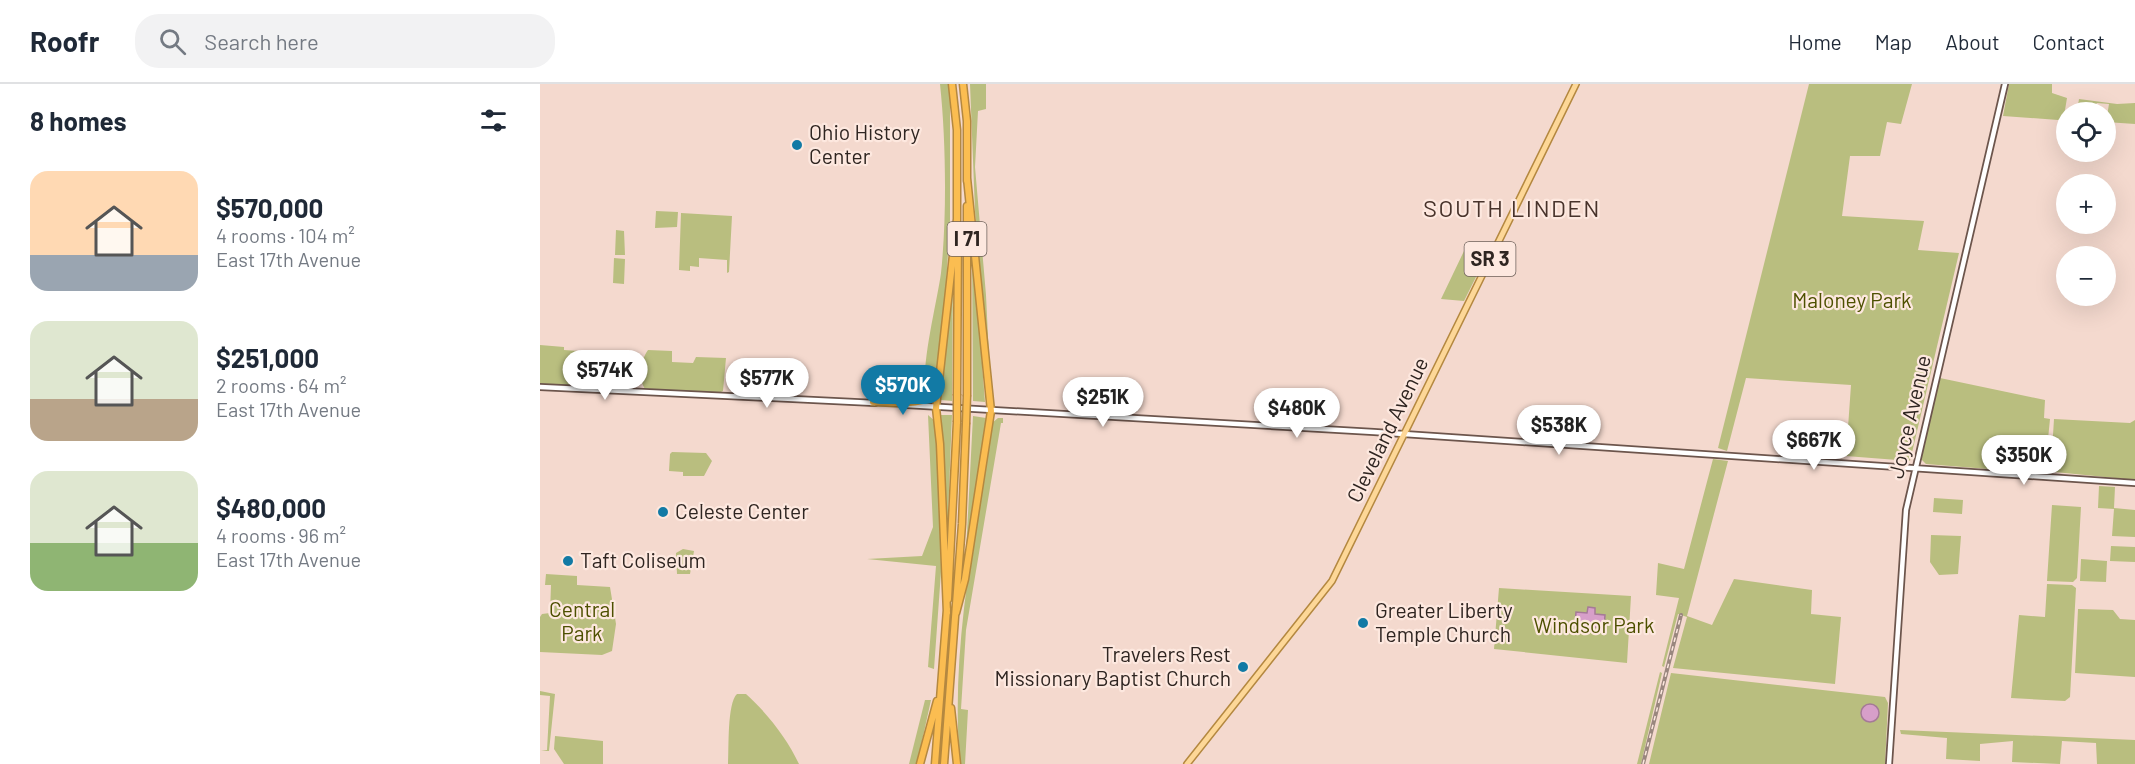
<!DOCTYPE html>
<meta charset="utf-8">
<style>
:root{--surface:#fff;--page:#f2f2f3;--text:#1f2937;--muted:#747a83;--line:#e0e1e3;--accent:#127aa5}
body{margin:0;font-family:Barlow,sans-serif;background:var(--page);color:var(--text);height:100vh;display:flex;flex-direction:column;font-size:22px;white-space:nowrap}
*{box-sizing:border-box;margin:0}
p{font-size:20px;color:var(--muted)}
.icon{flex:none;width:33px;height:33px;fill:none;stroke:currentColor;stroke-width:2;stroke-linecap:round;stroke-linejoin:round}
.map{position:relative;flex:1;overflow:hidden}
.details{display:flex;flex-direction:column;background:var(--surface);width:540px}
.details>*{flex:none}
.tools{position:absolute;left:1516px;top:18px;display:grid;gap:12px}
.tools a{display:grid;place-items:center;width:60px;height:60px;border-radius:50%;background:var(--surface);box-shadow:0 6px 24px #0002;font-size:30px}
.price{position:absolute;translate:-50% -51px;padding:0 14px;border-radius:21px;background:#fff;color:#222;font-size:20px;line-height:39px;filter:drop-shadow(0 2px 3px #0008)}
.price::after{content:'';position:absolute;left:50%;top:36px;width:18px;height:14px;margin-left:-9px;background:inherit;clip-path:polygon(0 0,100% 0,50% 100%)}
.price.active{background:var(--accent);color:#fff}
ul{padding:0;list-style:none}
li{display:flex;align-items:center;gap:18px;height:150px;padding:0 30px}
li span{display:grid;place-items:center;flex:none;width:168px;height:120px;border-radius:18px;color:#555}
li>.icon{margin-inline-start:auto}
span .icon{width:72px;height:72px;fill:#fffc;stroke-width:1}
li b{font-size:26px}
h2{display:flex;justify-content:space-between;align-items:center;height:72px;padding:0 30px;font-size:26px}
header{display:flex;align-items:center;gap:36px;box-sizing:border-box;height:84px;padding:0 30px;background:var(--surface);border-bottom:2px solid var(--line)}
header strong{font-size:28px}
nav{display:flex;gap:33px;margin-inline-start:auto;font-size:21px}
.search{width:420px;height:54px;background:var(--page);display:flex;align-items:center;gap:15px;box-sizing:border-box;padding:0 21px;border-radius:24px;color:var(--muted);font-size:22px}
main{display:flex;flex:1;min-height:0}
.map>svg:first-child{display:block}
.green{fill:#b9be7f}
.water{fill:#d79fc9;stroke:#a57a97;stroke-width:1.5}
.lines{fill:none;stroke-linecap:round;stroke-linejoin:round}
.tertiary-casing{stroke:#6c554c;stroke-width:8}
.primary-casing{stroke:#b48840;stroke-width:8}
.motorway-casing{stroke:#b48840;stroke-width:9}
.tertiary{stroke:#fff;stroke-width:4.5}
.primary{stroke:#fdd797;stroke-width:5}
.motorway{stroke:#fbbd51;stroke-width:6}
.rail-casing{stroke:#9a877f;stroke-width:4}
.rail{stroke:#fde8df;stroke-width:1.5;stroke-dasharray:4.5;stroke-linecap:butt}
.motorway-bridge-casing{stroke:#b48840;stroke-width:9;stroke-linecap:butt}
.motorway-bridge{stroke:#fbbd51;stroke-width:6}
.poi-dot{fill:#127aa5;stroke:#fde8df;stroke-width:2}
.labels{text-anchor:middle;stroke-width:4.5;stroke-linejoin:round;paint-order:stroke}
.shield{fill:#fde8df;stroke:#6d605a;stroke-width:1.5}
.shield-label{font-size:20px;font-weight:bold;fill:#2f2521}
.poi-label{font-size:21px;fill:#2f2521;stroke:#fde8df;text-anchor:start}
.park-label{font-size:21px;fill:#4d5000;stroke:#fde8df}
.street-label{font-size:21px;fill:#2f2521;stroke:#fde8df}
.quarter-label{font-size:24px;letter-spacing:1.5px;fill:#48332b;stroke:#fde8df}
</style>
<header>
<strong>Roofr</strong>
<div class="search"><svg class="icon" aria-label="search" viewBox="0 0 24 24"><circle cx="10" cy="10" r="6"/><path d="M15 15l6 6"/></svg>Search here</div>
<nav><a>Home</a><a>Map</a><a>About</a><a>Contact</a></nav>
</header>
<main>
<section class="details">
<h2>8 homes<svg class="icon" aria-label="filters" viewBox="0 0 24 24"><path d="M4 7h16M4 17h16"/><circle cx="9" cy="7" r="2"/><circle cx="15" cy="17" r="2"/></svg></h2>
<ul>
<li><span style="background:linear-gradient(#ffd9b3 70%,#9aa5b1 0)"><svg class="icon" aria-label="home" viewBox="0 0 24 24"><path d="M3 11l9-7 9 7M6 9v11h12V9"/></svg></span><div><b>$570,000</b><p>4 rooms · 104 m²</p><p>East 17th Avenue</p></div></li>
<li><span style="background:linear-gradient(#dfe7d0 65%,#b9a48a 0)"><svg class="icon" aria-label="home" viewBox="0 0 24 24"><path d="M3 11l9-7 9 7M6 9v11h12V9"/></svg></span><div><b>$251,000</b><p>2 rooms · 64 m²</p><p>East 17th Avenue</p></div></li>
<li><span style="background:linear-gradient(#dfe7d0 60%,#8fb573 0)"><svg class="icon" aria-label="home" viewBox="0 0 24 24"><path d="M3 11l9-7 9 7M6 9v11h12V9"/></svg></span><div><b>$480,000</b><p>4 rooms · 96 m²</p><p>East 17th Avenue</p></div></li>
</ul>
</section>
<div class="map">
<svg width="1595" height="680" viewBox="0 0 1595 680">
<rect width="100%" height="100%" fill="#f4d9ce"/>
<!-- green -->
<path class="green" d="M400,0H408L410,12V136L400,301L387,316C378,291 397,219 401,189C407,133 406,56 400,0Z
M430,0H446V25L438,27L435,83L446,211L451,316L435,127Z
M1269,0H1372L1361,40L1347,38L1340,72H1310L1302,132L1384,137L1378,166L1419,169L1370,377L1306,372L1311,301L1206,294L1187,367L1178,364Z
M1469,0H1512V9L1527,14L1524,32L1518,36L1463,32Z
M1539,15L1577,20L1595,19V40L1566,38L1569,20L1557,19L1549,28H1537Z
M116,127L138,128L137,143L115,144Z
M141,129L192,132L189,188L187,189V176L159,174V183L150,182V187L139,186Z
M76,146L84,147L85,171H75Z
M432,162H433L445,318L433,317Z
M924,167L948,169L924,217L901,215Z
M74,174L85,175L84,200L73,199Z
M413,183L412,317L401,316Z
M0,261L24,263V266L82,270L86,275L85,304L0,300Z
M108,266L132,267V278L153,279L156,273L186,274L183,307L179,309L105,305C98,295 101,275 108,266Z
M1400,294L1505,316L1504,334L1510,335L1505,385L1498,389L1386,380L1381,375Z
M388,331L396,338L402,474L394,585L388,583L396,482L327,475L382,472L393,443Z
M401,331H412L407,457Z
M433,332L446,334L427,468H426Z
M458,334H463V339H461L426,546L421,625L428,626L425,680H420C410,566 435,451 452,339Z
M1514,335L1590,339L1595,336V396L1515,388L1511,383Z
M132,368L166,369L172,377L164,392H143V388L129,387L130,370Z
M1173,375L1188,377L1147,532L1172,541L1194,495L1272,506L1271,530L1301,533L1295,600L1133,584L1147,533L1138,530L1124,583L1122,582L1139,514L1116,511L1118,479L1144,485Z
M1559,402L1575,403L1574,424L1595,426V453L1572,452L1574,425L1558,424Z
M1394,414L1423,416L1422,430L1393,428Z
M1512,421L1541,423L1537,494L1533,498L1507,497Z
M1391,451L1421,452L1418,490L1399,491L1390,478Z
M1571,462L1595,463V478L1570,477Z
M143,465L154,467L150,490H137L136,469Z
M1541,475L1567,477L1566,498L1540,497Z
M6,490L37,492V501L70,503L76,540L72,567L62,571L0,568V533L2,530L10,529L11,501H5Z
M1507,500L1532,501L1536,504L1530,613L1525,617L1471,614L1479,531L1505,533Z
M959,504L1091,512L1087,579L954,565Z
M1538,525L1573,526L1580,535L1595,536V593L1535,589Z
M1120,588L1122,589L1101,680H1097Z
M1131,589L1345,613L1348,619L1345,680H1109Z
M0,607L15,610L9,667H1L7,666L10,612L0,611Z
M197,610H206C227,629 247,654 259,680H188C189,665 187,619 197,610Z
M385,616H391L377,680H369Z
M1360,646L1595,656V680H1557L1556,659L1522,657L1520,680L1472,678L1473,657L1440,660V677L1406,675L1407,654L1361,650Z
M15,652L63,657V680H24L14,665Z"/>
<!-- water -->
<path class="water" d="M1048,523L1055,524V530L1065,531L1064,544L1035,541L1036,528L1047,529Z
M1321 629a9 9 0 1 1 18 0a9 9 0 1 1-18 0Z"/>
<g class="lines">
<!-- tertiary casing -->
<g class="tertiary-casing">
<path id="tertiary" d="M0,303L335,319
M367,321L834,348L1595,399
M1349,680L1366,426L1465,0"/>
</g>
<!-- primary casing -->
<g class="primary-casing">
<path id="primary" d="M647,680L792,497L1036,0"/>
</g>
<!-- motorway casing -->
<g class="motorway-casing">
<path id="motorway" d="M412,0L417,46V137
M423,0L427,37V97
M417,310L418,147
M427,311V122
M333,318C352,318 385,325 397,307
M408,515L417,338
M407,529L400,360L396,324L417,135
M416,529L425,495L451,327L427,94
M411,624L417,680
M380,680L397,617
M395,680L407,525
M404,680L422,440L426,340"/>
</g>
<!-- tertiary -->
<use href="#tertiary" class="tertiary"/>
<!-- primary -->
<use href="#primary" class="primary"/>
<!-- motorway -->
<use href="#motorway" class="motorway"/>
<!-- rail casing -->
<g class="rail-casing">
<path id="rail" d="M1103,680L1141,531"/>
</g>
<!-- rail -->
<use href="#rail" class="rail"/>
<!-- motorway-bridge casing -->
<g class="motorway-bridge-casing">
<path id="motorway-bridge" d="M417,338V310
M426,340L427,311"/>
</g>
<!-- motorway-bridge -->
<use href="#motorway-bridge" class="motorway-bridge"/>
</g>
<!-- markers -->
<g class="poi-dot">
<circle cx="257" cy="61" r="6"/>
<circle cx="123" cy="428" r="6"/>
<circle cx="28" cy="477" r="6"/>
<circle cx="823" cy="539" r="6"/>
<circle cx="703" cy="583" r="6"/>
</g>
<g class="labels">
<!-- shield labels -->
<g class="shield">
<rect x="407.5" y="138" width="39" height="34" rx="4.5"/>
<rect x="924.5" y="158" width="51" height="34" rx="4.5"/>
</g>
<g class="shield-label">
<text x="427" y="162">I 71</text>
<text x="950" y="182">SR 3</text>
</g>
<!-- poi labels -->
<g class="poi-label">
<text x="269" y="56">Ohio History<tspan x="269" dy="24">Center</tspan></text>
<text x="135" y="435">Celeste Center</text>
<text x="40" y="484">Taft Coliseum</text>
<text x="835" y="534">Greater Liberty<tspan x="835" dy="24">Temple Church</tspan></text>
<text x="691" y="578" text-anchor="end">Travelers Rest<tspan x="691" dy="24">Missionary Baptist Church</tspan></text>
</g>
<!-- park labels -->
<g class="park-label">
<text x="1312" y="224">Maloney Park</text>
<text x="42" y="533">Central<tspan x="42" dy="24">Park</tspan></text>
<text x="1054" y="549">Windsor Park</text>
</g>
<!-- street labels -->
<g class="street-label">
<text transform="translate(1370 333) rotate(-77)" y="7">Joyce Avenue</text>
<text transform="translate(848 346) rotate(-64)" y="7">Cleveland Avenue</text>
</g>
<!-- quarter labels -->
<g class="quarter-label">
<text x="972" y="133">SOUTH LINDEN</text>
</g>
</g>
</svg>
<div class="tools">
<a><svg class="icon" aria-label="locate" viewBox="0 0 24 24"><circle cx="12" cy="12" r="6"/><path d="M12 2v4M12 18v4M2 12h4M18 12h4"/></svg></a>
<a>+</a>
<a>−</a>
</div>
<b class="price" style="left:65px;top:317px">$574K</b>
<b class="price" style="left:227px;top:325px">$577K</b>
<b class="price active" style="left:363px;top:332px">$570K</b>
<b class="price" style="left:563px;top:344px">$251K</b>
<b class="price" style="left:757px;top:355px">$480K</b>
<b class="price" style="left:1019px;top:372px">$538K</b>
<b class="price" style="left:1274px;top:387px">$667K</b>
<b class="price" style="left:1484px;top:402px">$350K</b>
</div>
</main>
